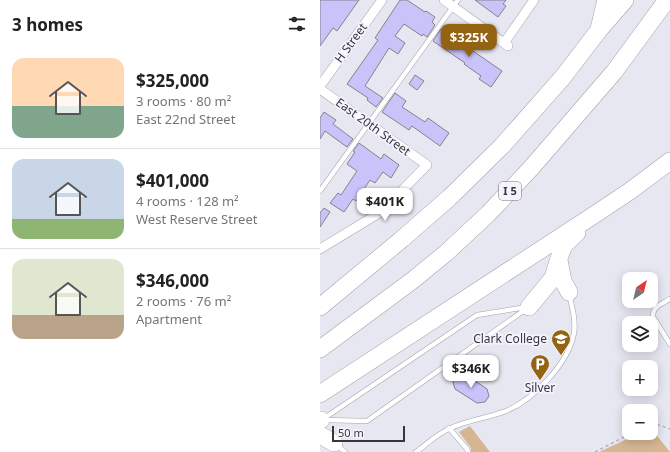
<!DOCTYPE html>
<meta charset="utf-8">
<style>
:root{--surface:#fff;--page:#f2f2f2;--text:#222;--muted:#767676;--line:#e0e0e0;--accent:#936312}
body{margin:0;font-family:"Noto Sans",sans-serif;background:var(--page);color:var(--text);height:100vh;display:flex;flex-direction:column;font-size:15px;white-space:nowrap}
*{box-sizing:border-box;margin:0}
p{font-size:13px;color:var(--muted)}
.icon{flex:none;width:22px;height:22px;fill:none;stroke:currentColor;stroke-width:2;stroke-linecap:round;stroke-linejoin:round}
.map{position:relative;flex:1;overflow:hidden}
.panel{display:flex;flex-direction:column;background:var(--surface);width:320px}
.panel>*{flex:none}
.needle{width:26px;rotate:35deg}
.controls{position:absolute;left:302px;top:272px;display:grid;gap:8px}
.controls a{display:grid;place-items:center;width:36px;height:36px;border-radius:8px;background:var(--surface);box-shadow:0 2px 10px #0003;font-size:20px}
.scale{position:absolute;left:12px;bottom:10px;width:73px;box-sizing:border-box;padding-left:4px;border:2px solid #37373b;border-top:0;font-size:11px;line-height:14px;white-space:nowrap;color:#37373b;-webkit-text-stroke:3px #f5f4fe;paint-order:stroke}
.price{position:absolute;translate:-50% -34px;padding:0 9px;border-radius:8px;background:#fff;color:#222;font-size:13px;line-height:26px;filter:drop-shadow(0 1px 2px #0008)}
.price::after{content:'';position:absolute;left:50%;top:24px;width:12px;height:9px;margin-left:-6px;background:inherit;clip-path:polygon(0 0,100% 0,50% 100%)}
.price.on{background:var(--accent);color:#fff}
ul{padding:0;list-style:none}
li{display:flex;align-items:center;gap:12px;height:100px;padding:0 12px}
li+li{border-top:1px solid var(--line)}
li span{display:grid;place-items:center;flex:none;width:112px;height:80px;border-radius:12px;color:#555}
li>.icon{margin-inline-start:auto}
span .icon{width:48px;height:48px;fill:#fffc;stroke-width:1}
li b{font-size:17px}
h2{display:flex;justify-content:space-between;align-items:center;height:48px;padding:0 12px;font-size:17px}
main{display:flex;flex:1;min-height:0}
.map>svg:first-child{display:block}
.green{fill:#d4b792}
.building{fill:#c9c3f9;stroke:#83838d}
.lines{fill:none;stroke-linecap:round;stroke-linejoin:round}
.service-casing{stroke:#a3a2ad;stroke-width:5.5}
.minor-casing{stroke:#a3a2ad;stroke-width:10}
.motorway-casing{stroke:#a3a2ad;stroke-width:18}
.path{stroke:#b2b2bb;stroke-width:1.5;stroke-dasharray:3 3;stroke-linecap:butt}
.service{stroke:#fff;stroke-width:4.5}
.minor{stroke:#fff;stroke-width:9}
.motorway{stroke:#fff;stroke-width:17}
.labels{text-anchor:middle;stroke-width:3.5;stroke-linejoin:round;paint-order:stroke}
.shield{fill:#f5f4fe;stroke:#707076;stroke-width:1}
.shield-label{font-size:11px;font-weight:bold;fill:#37373b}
.street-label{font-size:12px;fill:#37373b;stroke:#f5f4fe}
.poi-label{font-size:12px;fill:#37373b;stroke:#f5f4fe;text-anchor:end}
</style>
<main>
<section class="panel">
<h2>3 homes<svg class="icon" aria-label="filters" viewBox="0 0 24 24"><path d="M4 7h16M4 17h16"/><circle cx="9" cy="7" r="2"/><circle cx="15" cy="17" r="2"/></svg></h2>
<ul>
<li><span style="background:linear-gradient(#ffd9b3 60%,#7fa58c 0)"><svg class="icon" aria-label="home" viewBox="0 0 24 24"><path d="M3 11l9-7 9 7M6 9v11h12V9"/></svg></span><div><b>$325,000</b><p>3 rooms · 80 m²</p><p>East 22nd Street</p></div></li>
<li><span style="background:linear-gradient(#c9d6e8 75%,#8fb573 0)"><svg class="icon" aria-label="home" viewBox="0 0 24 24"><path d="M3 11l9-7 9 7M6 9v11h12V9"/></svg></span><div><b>$401,000</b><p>4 rooms · 128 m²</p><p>West Reserve Street</p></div></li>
<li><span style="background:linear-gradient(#dfe7d0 70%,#b9a48a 0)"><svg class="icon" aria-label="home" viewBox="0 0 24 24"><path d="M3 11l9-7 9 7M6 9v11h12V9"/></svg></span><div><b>$346,000</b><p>2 rooms · 76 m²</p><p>Apartment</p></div></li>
</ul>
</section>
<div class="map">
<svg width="350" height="452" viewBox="0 0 350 452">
<rect width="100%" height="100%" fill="#e7e7f2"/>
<!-- green -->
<path class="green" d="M150,426L170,452H151V448L139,432Z
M331,428L350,452H279L320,433H331Z"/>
<!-- building -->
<path class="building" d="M0,0H39L17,31L13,28L0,46Z
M80,0H87L105,12L106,11L115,17L112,22L115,25L107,37L103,34L102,36L84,24L75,36L85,43L78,54L69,48L45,86L63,98L56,107L47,100L48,98L27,84L58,40L55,38Z
M155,0H186L183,4L186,6L178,17Z
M121,29L182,71L171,87L159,79L161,76L144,64L145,63L113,41Z
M95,75L104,81L97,90L89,84Z
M75,93L86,101L82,107L105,122L108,118L129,133L120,146L92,126L89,130L62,112Z
M4,112L16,120L13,124L33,139L27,147L5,131L0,139V118Z
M39,143L61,159L64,154L79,165L71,178L63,172L55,183L50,180L36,201L33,199L24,212L10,203L18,193L21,195L37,171L27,164L35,152L33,151Z
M4,208L10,212L0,227V213Z
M145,374L167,389L169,396L165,402L157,403L135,389L133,382L136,376Z"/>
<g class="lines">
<!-- service casing -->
<g class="service-casing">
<path id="service" d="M0,191L138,0
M350,299C342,304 332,306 333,317L350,344
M3,419L157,315L207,307
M5,420L47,421L206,309
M129,428L147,449L148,452
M17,445L25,452
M96,452C107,444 118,433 131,428C148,420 168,418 186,411C213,400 249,363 254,333C256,320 252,307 249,294"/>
</g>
<!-- minor casing -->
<g class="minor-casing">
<path id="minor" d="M124,0L188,46
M184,43L214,0
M0,86L62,0
M0,89L107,165L61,212L0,249"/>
</g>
<!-- motorway casing -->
<g class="motorway-casing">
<path id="motorway" d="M279,29L286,0
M239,260L243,281L249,292
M0,307L82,239L129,198L182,146L243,77L279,30L305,0
M209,307L233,278L239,258L244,245L257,233
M0,349L93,280L126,253L168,214L212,167L294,72L347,0
M0,394L277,213L310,191L350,161
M0,420H1
M0,435L14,443"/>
</g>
<!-- path -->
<path class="path" d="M331,425H339L350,429
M275,452L312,433"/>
<!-- service -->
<use href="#service" class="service"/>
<!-- minor -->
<use href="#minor" class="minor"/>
<!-- motorway -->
<use href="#motorway" class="motorway"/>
</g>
<!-- icons -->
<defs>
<g id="university-pin" transform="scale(1)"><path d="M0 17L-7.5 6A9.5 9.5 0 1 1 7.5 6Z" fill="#936312" stroke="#f5f4fe"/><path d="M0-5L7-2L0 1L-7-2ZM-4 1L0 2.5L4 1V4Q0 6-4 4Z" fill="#fff"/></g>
<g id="parking-pin" transform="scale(1)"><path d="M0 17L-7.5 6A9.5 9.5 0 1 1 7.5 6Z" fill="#936312" stroke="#f5f4fe"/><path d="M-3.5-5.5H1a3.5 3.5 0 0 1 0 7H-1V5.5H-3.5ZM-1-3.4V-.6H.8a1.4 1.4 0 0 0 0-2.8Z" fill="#fff"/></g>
</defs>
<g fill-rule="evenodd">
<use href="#university-pin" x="241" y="339"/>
<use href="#parking-pin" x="220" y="364"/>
</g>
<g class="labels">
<!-- shield labels -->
<rect class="shield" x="179" y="182" width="22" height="18" rx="3"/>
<g class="shield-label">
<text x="190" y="195">I 5</text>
</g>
<!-- street labels -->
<g class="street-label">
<text transform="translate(31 43) rotate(-54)" y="4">H Street</text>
<text transform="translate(53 127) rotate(36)" y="4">East 20th Street</text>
</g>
<!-- poi labels -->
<g class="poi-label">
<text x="227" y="343">Clark College</text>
<text x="220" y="392" text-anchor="middle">Silver</text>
</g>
</g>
</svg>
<div class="controls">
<a><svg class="needle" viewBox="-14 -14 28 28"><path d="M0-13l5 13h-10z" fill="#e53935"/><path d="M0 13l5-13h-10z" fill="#767676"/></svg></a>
<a><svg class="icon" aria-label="layers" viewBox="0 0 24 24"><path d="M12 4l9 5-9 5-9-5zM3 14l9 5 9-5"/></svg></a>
<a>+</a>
<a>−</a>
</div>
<div class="scale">50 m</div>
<b class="price on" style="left:149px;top:58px">$325K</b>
<b class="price" style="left:65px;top:222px">$401K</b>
<b class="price" style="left:151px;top:389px">$346K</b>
</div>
</main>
